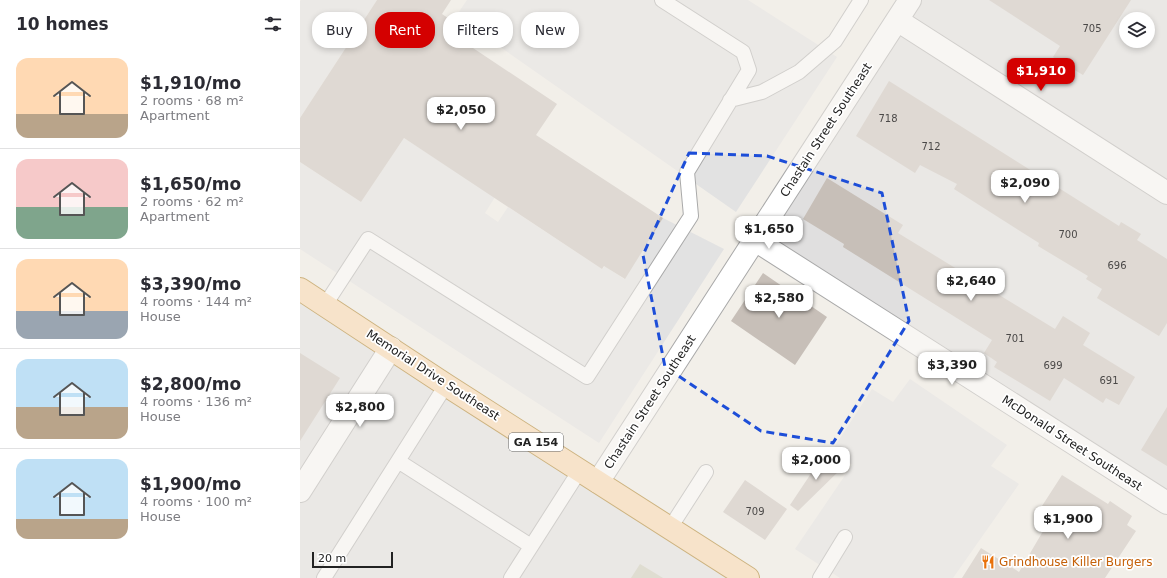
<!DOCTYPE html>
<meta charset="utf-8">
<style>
:root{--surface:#fff;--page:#f7f7f7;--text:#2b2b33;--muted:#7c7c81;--line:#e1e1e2;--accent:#d40000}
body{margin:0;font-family:"DejaVu Sans",sans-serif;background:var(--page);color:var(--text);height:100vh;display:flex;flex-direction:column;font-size:15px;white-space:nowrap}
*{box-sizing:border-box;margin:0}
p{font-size:13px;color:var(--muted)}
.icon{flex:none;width:22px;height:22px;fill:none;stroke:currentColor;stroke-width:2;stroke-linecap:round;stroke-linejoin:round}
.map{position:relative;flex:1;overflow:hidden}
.panel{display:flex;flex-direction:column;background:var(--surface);width:300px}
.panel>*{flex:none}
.top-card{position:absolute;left:12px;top:12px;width:380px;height:36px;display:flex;gap:8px}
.fabs{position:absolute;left:819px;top:12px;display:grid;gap:8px}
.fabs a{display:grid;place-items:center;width:36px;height:36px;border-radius:50%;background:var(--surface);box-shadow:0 2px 6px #0003;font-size:20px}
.scale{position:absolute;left:12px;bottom:10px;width:81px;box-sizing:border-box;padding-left:4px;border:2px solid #222;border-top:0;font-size:11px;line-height:14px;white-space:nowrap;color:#222;-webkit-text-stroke:3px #fff;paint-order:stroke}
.price{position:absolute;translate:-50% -34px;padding:0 9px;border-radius:8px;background:#fff;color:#222;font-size:13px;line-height:26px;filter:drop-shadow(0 1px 2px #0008)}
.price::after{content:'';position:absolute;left:50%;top:24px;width:12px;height:9px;margin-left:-6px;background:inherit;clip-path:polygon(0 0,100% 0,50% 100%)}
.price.current{background:var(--accent);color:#fff}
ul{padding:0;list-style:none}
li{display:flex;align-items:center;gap:12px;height:100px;padding:0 16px}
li+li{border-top:1px solid var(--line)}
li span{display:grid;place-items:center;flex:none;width:112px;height:80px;border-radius:12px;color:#555}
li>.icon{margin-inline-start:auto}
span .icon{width:48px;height:48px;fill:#fffc;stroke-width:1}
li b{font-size:17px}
h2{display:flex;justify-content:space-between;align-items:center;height:48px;padding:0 16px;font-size:17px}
.chip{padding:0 14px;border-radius:16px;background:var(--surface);box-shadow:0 2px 6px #0003;font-size:14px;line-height:36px}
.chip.current{background:var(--accent);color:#fff}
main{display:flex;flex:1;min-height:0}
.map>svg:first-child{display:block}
.residential{fill:#e0dfdf;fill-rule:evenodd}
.construction{fill:#c7c7b4}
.parking{fill:#e2e2e2}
.building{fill:#c7bfb8}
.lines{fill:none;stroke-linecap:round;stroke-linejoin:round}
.service-casing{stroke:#a9a9a9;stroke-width:16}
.minor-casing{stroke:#a9a9a9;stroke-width:24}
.primary-casing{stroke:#a06b00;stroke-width:24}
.service{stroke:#fff;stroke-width:14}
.minor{stroke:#fff;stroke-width:22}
.primary{stroke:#fcd6a4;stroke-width:22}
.marked{fill:none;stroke:#1d4ed8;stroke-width:3;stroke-dasharray:8 5;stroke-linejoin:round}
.labels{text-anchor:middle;stroke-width:3.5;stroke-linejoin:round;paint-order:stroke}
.number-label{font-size:10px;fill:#4b4948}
.shield{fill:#fff;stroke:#646464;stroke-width:1}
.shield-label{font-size:11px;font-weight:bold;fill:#222}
.street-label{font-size:12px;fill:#222;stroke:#fff}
.food-label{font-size:12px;fill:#c56008;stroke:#fff;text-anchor:start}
</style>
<main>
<section class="panel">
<h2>10 homes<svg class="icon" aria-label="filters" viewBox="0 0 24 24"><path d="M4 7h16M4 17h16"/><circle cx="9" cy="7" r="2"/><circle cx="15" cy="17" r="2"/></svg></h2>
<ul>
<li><span style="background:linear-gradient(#ffd9b3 70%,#b9a48a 0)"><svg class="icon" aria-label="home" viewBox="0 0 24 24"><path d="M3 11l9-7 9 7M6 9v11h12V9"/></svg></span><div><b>$1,910/mo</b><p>2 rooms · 68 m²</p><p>Apartment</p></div></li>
<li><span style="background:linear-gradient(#f6c9c9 60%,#7fa58c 0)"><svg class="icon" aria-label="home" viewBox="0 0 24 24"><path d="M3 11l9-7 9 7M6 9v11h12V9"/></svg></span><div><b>$1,650/mo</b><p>2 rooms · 62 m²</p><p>Apartment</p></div></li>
<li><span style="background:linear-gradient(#ffd9b3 65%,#9aa5b1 0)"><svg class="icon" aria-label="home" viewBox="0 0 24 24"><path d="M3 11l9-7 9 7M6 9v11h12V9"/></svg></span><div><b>$3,390/mo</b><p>4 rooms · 144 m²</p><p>House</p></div></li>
<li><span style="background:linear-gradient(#bfe0f5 60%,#b9a48a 0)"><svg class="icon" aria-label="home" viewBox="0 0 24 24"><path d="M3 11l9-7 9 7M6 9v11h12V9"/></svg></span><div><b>$2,800/mo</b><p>4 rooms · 136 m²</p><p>House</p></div></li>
<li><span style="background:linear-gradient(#bfe0f5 75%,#b9a48a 0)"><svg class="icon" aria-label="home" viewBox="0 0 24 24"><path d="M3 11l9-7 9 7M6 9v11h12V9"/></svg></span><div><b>$1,900/mo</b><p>4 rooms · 100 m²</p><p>House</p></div></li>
</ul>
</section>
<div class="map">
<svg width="867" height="578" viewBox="0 0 867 578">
<rect width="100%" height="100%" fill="#f2efe9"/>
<!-- residential -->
<path class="residential" d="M601,0H867V508L447,236ZM826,19H848V41H826Z
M0,289L448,578H0Z"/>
<!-- construction -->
<path class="construction" d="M340,564L363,578H331Z"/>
<!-- parking -->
<path class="parking" d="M1,0H77L0,118V1Z
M167,0H448L537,57L436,212L156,16Z
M104,138L195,197L185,213L198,222L208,207L302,269L305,266L324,279L363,218L424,249L299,443L0,249V162L61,202Z
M610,379L707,445L691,466L719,484L653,578H540L495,549L552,465L533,449L572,389L593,402Z"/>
<!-- building -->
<path class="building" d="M77,0H151L142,14L164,29L158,38L257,104L236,135L363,218L325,279L304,266L302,269L104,138L61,202L0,162V118Z
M689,0H831L783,75L753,57L760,46Z
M589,81L819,226L821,222L841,234L837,240L867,259V323L859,336L797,298L802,289L786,279L788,276L738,246L739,243L654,189L657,184L620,165L615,173L556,136Z
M527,178L603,225L598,233L755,329L763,316L790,333L783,345L835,377L819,405L806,398L803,403L764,378L750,401L694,367L697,362L684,353L692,340L543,247L544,244L503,219Z
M463,273L527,317L495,365L431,321Z
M0,353L40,378L0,441Z
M867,407V466L841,450Z
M524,454L543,467L498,511L490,505Z
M762,475L808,504L810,501L832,516L827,525L836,531L805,578H662L681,548L719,572L749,521L746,519L751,512L742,506Z
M445,480L487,509L465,540L423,512Z"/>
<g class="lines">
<!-- service casing -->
<g class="service-casing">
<path id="service" d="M430,100L462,92L499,72L535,41L561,0
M25,305L68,239L287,377L391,216L387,172L449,70L443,52L362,0
M98,461L146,385
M370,528L406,472
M24,578L98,461L231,546
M211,578L280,470
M520,578L545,537"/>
</g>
<!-- minor casing -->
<g class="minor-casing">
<path id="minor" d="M597,20L867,193
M455,240L867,503
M298,482L610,0
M0,491L91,348"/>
</g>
<!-- primary casing -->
<g class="primary-casing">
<path id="primary" d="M0,289L146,385L448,578"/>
</g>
<!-- service -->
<use href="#service" class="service"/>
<!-- minor -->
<use href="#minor" class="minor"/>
<!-- primary -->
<use href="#primary" class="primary"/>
</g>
<!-- marked area -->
<path d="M0 0H867V578H0ZM389,153L467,156L582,193L609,321L533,443L461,431L365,367L343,255Z" fill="#f2efe9" fill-opacity=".55" fill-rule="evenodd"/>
<path class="marked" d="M389,153L467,156L582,193L609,321L533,443L461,431L365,367L343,255Z"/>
<!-- icons -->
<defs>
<g id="restaurant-bare" transform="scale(1.08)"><path d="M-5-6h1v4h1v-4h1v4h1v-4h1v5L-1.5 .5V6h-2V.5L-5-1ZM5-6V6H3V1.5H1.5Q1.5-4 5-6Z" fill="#e8710a" stroke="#fff" stroke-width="2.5" paint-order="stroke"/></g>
</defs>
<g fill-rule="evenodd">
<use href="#restaurant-bare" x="688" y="562"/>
</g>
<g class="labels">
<!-- number labels -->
<g class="number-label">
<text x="792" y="32">705</text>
<text x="588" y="122">718</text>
<text x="631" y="150">712</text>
<text x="768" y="238">700</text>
<text x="817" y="269">696</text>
<text x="715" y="342">701</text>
<text x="753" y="369">699</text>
<text x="809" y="384">691</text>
<text x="455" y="515">709</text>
</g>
<!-- shield labels -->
<rect class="shield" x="209" y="433" width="54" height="18" rx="3"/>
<g class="shield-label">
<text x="236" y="446">GA 154</text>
</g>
<!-- street labels -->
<g class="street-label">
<text transform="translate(526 130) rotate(-57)" y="4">Chastain Street Southeast</text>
<text transform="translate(133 375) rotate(33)" y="4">Memorial Drive Southeast</text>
<text transform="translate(350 402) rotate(-57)" y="4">Chastain Street Southeast</text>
<text transform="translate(772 443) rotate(33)" y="4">McDonald Street Southeast</text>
</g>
<!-- food labels -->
<g class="food-label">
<text x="699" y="566">Grindhouse Killer Burgers</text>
</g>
</g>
</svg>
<div class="fabs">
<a><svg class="icon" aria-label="layers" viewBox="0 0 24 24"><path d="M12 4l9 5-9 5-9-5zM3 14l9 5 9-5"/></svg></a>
</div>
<div class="scale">20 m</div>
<b class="price current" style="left:741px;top:92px">$1,910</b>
<b class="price" style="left:161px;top:131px">$2,050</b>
<b class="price" style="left:725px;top:204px">$2,090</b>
<b class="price" style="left:469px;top:250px">$1,650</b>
<b class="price" style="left:671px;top:302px">$2,640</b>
<b class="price" style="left:479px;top:319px">$2,580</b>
<b class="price" style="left:652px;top:386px">$3,390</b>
<b class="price" style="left:60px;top:428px">$2,800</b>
<b class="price" style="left:516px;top:481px">$2,000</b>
<b class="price" style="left:768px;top:540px">$1,900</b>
<div class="top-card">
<a class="chip">Buy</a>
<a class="chip current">Rent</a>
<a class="chip">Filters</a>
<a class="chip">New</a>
</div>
</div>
</main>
